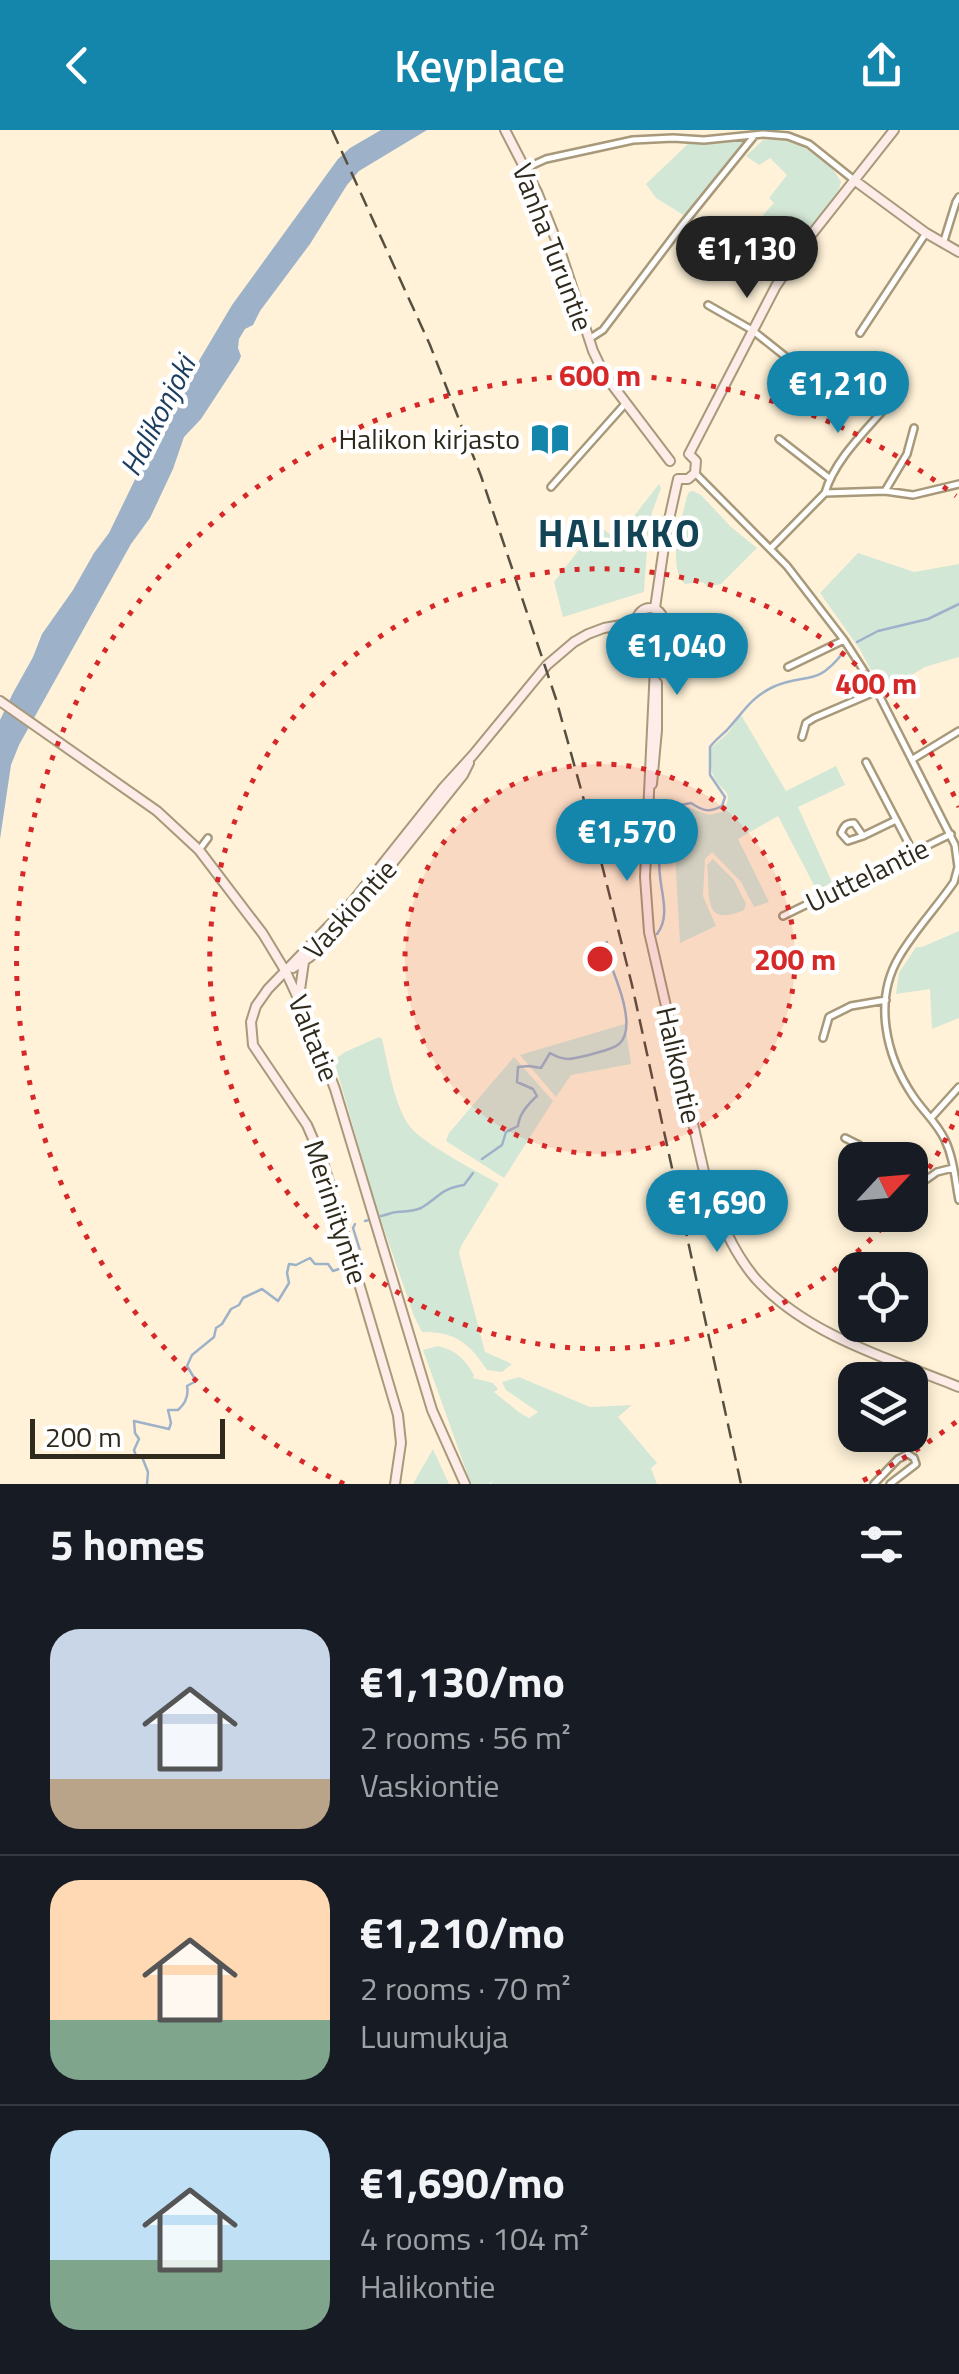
<!DOCTYPE html>
<meta charset="utf-8">
<style>
:root{--surface:#171b24;--page:#242831;--text:#f1f3f6;--muted:#9ea1a6;--line:#363941;--accent:#1485ab}
body{margin:0;font-family:"Titillium Web",sans-serif;background:var(--page);color:var(--text);height:100vh;display:flex;flex-direction:column;font-size:38px;white-space:nowrap}
*{box-sizing:border-box;margin:0}
p{font-size:32px;color:var(--muted)}
.icon{flex:none;width:55px;height:55px;fill:none;stroke:currentColor;stroke-width:2;stroke-linecap:round;stroke-linejoin:round}
.map{position:relative;height:1354px;overflow:hidden}
.drawer{display:flex;flex-direction:column;background:var(--surface);flex:1}
.drawer>*{flex:none}
.needle{width:65px;rotate:64deg}
.controls{position:absolute;left:838px;top:1012px;display:grid;gap:20px}
.controls a{display:grid;place-items:center;width:90px;height:90px;border-radius:20px;background:var(--surface);box-shadow:0 5px 15px #0003;font-size:50px}
.scale{position:absolute;left:30px;bottom:25px;width:195px;box-sizing:border-box;padding-left:10px;border:5px solid #302a1d;border-top:0;font-size:28px;line-height:35px;white-space:nowrap;color:#302a1d;-webkit-text-stroke:8px #fff;paint-order:stroke}
.price{position:absolute;translate:-50% -85px;padding:0 22px;border-radius:35px;background:var(--accent);color:#fff;font-size:32px;line-height:65px;filter:drop-shadow(0 2px 5px #0008)}
.price::after{content:'';position:absolute;left:50%;top:60px;width:30px;height:22px;margin-left:-15px;background:inherit;clip-path:polygon(0 0,100% 0,50% 100%)}
.price.on{background:#222;color:#fff}
ul{padding:0;list-style:none}
li{display:flex;align-items:center;gap:30px;height:250px;padding:0 50px}
li+li{border-top:2px solid var(--line)}
li span{display:grid;place-items:center;flex:none;width:280px;height:200px;border-radius:30px;color:#555}
li>.icon{margin-inline-start:auto}
span .icon{width:120px;height:120px;fill:#fffc;stroke-width:1}
li b{font-size:42px}
h2{display:flex;justify-content:space-between;align-items:center;height:120px;padding:0 50px;font-size:42px}
header{display:flex;justify-content:space-between;align-items:center;height:130px;padding:0 50px;background:var(--accent);color:#fff;font-size:45px;font-weight:600}
.map>svg:first-child{display:block}
.green{fill:#d3e7d6}
.water{fill:#9db2c9}
.lines{fill:none;stroke-linecap:round;stroke-linejoin:round}
.stream{stroke:#9db2c9;stroke-width:2.5}
.street-casing{stroke:#a7997a;stroke-width:10}
.secondary-casing{stroke:#a7997a;stroke-width:12}
.street{stroke:#fff;stroke-width:5}
.secondary{stroke:#fdece8;stroke-width:8}
.rail{stroke:#575040;stroke-width:2.5;stroke-dasharray:15 8;stroke-linecap:butt}
.ring{fill:none;stroke:#d62828;stroke-width:5;stroke-dasharray:5 10}
.labels{text-anchor:middle;stroke-width:9;stroke-linejoin:round;paint-order:stroke}
.street-label{font-size:28px;fill:#302a1d;stroke:#fff}
.poi-label{font-size:28px;fill:#302a1d;stroke:#fff;text-anchor:end}
.water-label{font-size:30px;font-style:italic;fill:#1d3d5f;stroke:#fff}
.district-label{font-size:38px;font-weight:bold;letter-spacing:2.5px;fill:#134456;stroke:#fff}
.centre{fill:#d62828;stroke:#fff;stroke-width:5}
.ring-label{font-size:30px;text-anchor:middle;font-weight:bold;fill:#d62828;stroke:#fff;stroke-width:9;stroke-linejoin:round;paint-order:stroke}
</style>
<header><svg class="icon" aria-label="back" viewBox="0 0 24 24"><path d="M15 5l-7 7 7 7"/></svg>Keyplace<svg class="icon" aria-label="share" viewBox="0 0 24 24"><path d="M12 15V3M7 8l5-5 5 5M5 13v7h14v-7"/></svg></header>
<div class="map">
<svg width="959" height="1354" viewBox="0 0 959 1354">
<rect width="100%" height="100%" fill="#fff2d8"/>
<!-- green -->
<path class="green" d="M780,9C805,15 829,29 841,52L839,59L783,140L768,126L781,100L763,85L774,73L769,68L787,45L770,28L759,35L746,26L763,10Z
M746,10L685,86L656,68L646,54L689,13Z
M659,354L661,358L649,391L644,462L563,487L554,452L598,395L616,409Z
M693,361L701,365L731,397L757,418L721,454L708,457L703,452L685,454C666,436 682,389 687,366L689,362Z
M858,423L914,442L959,434V527L925,537L883,562L859,518L820,463Z
M741,585L786,661L836,636L845,655L798,677L832,752L817,761L778,686L738,709L769,772L754,777L741,752L712,722L705,729L703,766L716,796L680,813L675,723L680,702L677,688L687,677L709,685L722,682C737,659 720,663 713,645C710,638 711,626 710,619L728,603Z
M713,729L734,750L746,774L744,780C700,799 711,762 707,735Z
M959,801V888L932,899L930,859L896,864L899,843L916,817H922Z
M625,894L631,934L571,945L556,967L520,925Z
M379,907L382,909C388,933 395,981 412,999C429,1017 475,1040 499,1054L461,1116L459,1123L485,1222L512,1234L502,1242L487,1240C468,1212 456,1202 422,1202L414,1186L374,1070L334,930L345,922Z
M514,927L553,971L504,1048L446,1011L449,1003Z
M438,1216C457,1221 464,1228 474,1245L473,1248L493,1253L498,1259L494,1262L520,1283L529,1288L538,1282L506,1260L502,1252L519,1247L590,1277L632,1275L618,1287L657,1333L651,1338L657,1354H491L492,1351L489,1354H471L423,1220Z
M433,1319L449,1354H413Z"/>
<!-- water -->
<path class="water" d="M381,0H427L359,41L347,55L310,114L260,181L253,195L245,199L239,209L238,218L241,226L239,231L201,289L184,307L173,339L150,388L131,414L19,615L11,635L0,709V590L13,563L33,527L42,504L73,460L94,423L109,403L143,333L153,298L181,261L232,175L338,29L350,18Z"/>
<g class="lines">
<!-- stream -->
<path class="stream" d="M857,512L878,501L928,489L959,474
M657,804C674,782 655,752 660,726C663,707 671,691 681,675L691,673C703,681 709,683 722,676L725,667L710,645V617C715,610 721,606 727,600C743,583 750,568 773,557C806,542 815,558 842,524
M482,1029L502,1015L506,1002L518,996C519,984 528,974 537,966L533,959L517,952L518,937L529,936L541,938L550,923C565,932 573,929 589,925C598,922 612,920 619,914C639,897 613,841 605,821V814L607,812
M381,1086C387,1085 392,1082 397,1082C405,1081 412,1082 421,1078C439,1068 439,1059 464,1055L473,1043
M365,1091L369,1090
M355,1094L353,1098L363,1130
M147,1354L148,1342L142,1327L136,1326L134,1320L139,1309L135,1303L134,1291L169,1299L171,1293L168,1280H178C186,1273 189,1266 187,1256L196,1251L187,1236L192,1225L214,1207L216,1198L222,1194L231,1179L239,1175L243,1168L262,1159L278,1171L289,1153L287,1143L289,1134L296,1135L310,1128L315,1134H328L333,1141L348,1136"/>
<!-- street casing -->
<g class="street-casing">
<path id="street" d="M526,38L546,29L633,10L673,8L704,10L763,4L788,6L809,14L854,50
M943,114L956,72L959,67
M708,175L752,200L820,254
M860,203L926,103
M589,209L603,200L683,94L754,6
M779,309L829,348
M696,344L787,436L844,510L877,561L955,715L958,737L954,752C937,777 914,801 899,827C873,871 886,926 913,966C923,981 937,993 945,1010C954,1029 955,1050 959,1070
M551,357L625,274
M885,361L907,324L914,298
M825,363C835,328 868,299 891,271
M771,418L825,363L885,361L913,365L959,354
M788,537L844,510
M802,607L806,593L814,588L877,561
M913,629L959,601
M866,632L913,722
M863,706L848,711L841,703C844,696 846,693 854,693L863,706L896,690
M199,720L208,708
M783,786L951,704
M823,908L829,887L851,876L886,870
M931,988L959,957
M845,1008L859,1015L871,1030
M910,1061L937,1042L953,1038
M874,1354L898,1329L908,1324L914,1328L916,1334L890,1354"/>
</g>
<!-- secondary casing -->
<g class="secondary-casing">
<path id="secondary" d="M505,0L537,62L560,120L593,221L604,244L670,331
M854,50L926,103L959,122
M689,324L776,156L808,109L894,0
M678,349H688L695,343L696,331L689,324
M655,478L666,403L678,349
M637 491a13 13 0 1 1 26 0a13 13 0 1 1-26 0Z
M652,503L655,540
M655,537L645,747L649,802L705,1046C716,1082 731,1120 756,1149C808,1206 890,1229 959,1257
M0,571L157,681L199,720L263,804L286,842L313,901L335,959L432,1280L465,1354
M652,654L657,600V553
M293,838L310,827L359,775L463,645L469,633
M299,867L304,832
M395,1354L401,1313L398,1285L323,1032L307,995L253,915L251,892L256,876L268,859L353,771L443,658L473,625L547,535L574,512L588,504L604,498L638,492"/>
</g>
<!-- street -->
<use href="#street" class="street"/>
<!-- secondary -->
<use href="#secondary" class="secondary"/>
<!-- rail -->
<path class="rail" d="M332,0L430,215L481,346L556,569L603,739L632,855L741,1354"/>
</g>
<!-- distance rings -->
<circle cx="600" cy="829" r="195" fill="#d62828" fill-opacity=".12"/>
<g class="ring">
<circle cx="600" cy="829" r="195"/>
<path d="M959 981A390 390 0 0 1 911 1064M892 1087A390 390 0 1 1 959 677"/>
<path d="M956 1292A584 584 0 0 1 856 1354M344 1354A584 584 0 1 1 956 366"/>
</g>
<!-- icons -->
<defs>
<g id="library-bare" transform="scale(3)"><path d="M-6-4Q-3-5.5-.7-3.5V5Q-3 3-6 4ZM6-4Q3-5.5 .7-3.5V5Q3 3 6 4Z" fill="#1485ab" stroke="#fff" stroke-width="2.5" paint-order="stroke"/></g>
</defs>
<g fill-rule="evenodd">
<use href="#library-bare" x="550" y="309"/>
</g>
<g class="labels">
<!-- street labels -->
<g class="street-label">
<text transform="translate(553 117) rotate(69)" y="10">Vanha Turuntie</text>
<text transform="translate(867 745) rotate(-26)" y="10">Uuttelantie</text>
<text transform="translate(350 779) rotate(-48)" y="10">Vaskiontie</text>
<text transform="translate(314 908) rotate(68)" y="10">Valtatie</text>
<text transform="translate(679 935) rotate(77)" y="10">Halikontie</text>
<text transform="translate(336 1082) rotate(72)" y="10">Meriniityntie</text>
</g>
<!-- poi labels -->
<g class="poi-label">
<text x="520" y="319">Halikon kirjasto</text>
</g>
<!-- water labels -->
<g class="water-label">
<text transform="translate(158 286) rotate(-63)" y="10">Halikonjoki</text>
</g>
<!-- district labels -->
<g class="district-label">
<text x="620" y="417">HALIKKO</text>
</g>
</g>
<circle cx="600" cy="829" r="15" class="centre"/>
<g class="ring-label">
<text x="600" y="256">600 m</text>
<text x="876" y="564">400 m</text>
<text x="795" y="840">200 m</text>
</g>
</svg>
<div class="controls">
<a><svg class="needle" viewBox="-14 -14 28 28"><path d="M0-13l5 13h-10z" fill="#e53935"/><path d="M0 13l5-13h-10z" fill="#9ea1a6"/></svg></a>
<a><svg class="icon" aria-label="locate" viewBox="0 0 24 24"><circle cx="12" cy="12" r="6"/><path d="M12 2v4M12 18v4M2 12h4M18 12h4"/></svg></a>
<a><svg class="icon" aria-label="layers" viewBox="0 0 24 24"><path d="M12 4l9 5-9 5-9-5zM3 14l9 5 9-5"/></svg></a>
</div>
<div class="scale">200 m</div>
<b class="price on" style="left:747px;top:171px">€1,130</b>
<b class="price" style="left:838px;top:306px">€1,210</b>
<b class="price" style="left:677px;top:568px">€1,040</b>
<b class="price" style="left:627px;top:754px">€1,570</b>
<b class="price" style="left:717px;top:1125px">€1,690</b>
</div>
<section class="drawer">
<h2>5 homes<svg class="icon" aria-label="filters" viewBox="0 0 24 24"><path d="M4 7h16M4 17h16"/><circle cx="9" cy="7" r="2"/><circle cx="15" cy="17" r="2"/></svg></h2>
<ul>
<li><span style="background:linear-gradient(#c9d6e8 75%,#b9a48a 0)"><svg class="icon" aria-label="home" viewBox="0 0 24 24"><path d="M3 11l9-7 9 7M6 9v11h12V9"/></svg></span><div><b>€1,130/mo</b><p>2 rooms · 56 m²</p><p>Vaskiontie</p></div></li>
<li><span style="background:linear-gradient(#ffd9b3 70%,#7fa58c 0)"><svg class="icon" aria-label="home" viewBox="0 0 24 24"><path d="M3 11l9-7 9 7M6 9v11h12V9"/></svg></span><div><b>€1,210/mo</b><p>2 rooms · 70 m²</p><p>Luumukuja</p></div></li>
<li><span style="background:linear-gradient(#bfe0f5 65%,#7fa58c 0)"><svg class="icon" aria-label="home" viewBox="0 0 24 24"><path d="M3 11l9-7 9 7M6 9v11h12V9"/></svg></span><div><b>€1,690/mo</b><p>4 rooms · 104 m²</p><p>Halikontie</p></div></li>
</ul>
</section>
